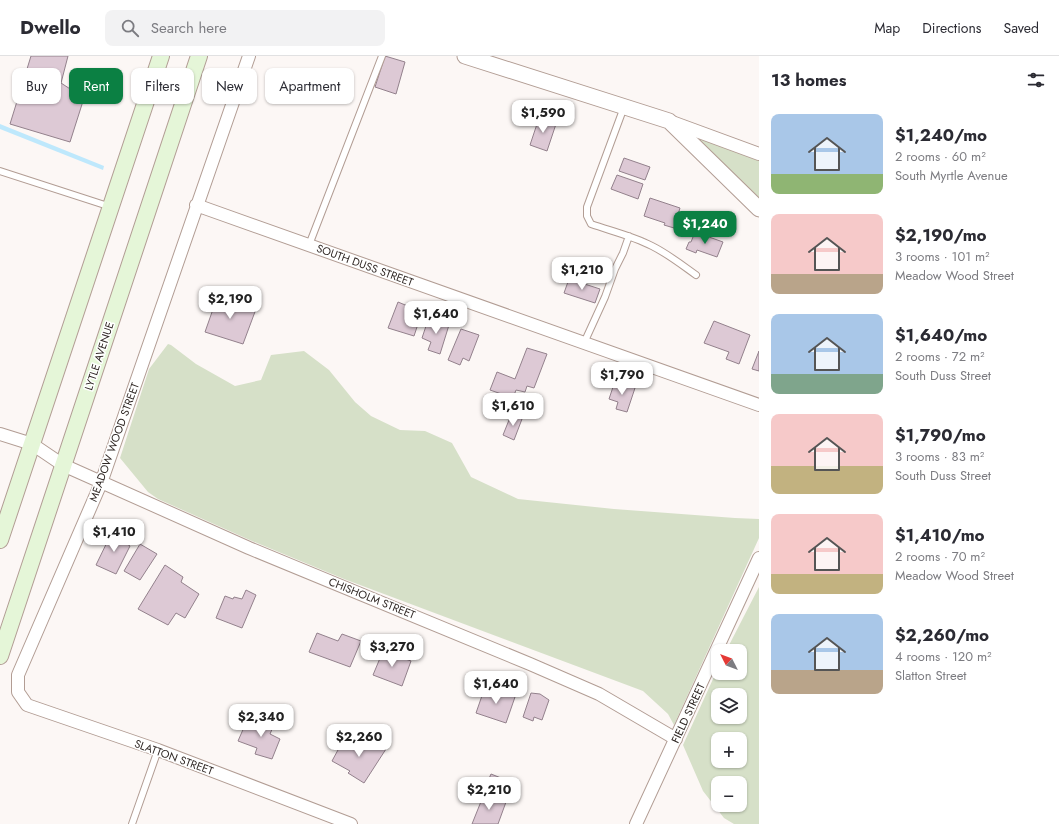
<!DOCTYPE html>
<meta charset="utf-8">
<style>
:root{--surface:#fff;--page:#f2f2f3;--text:#2b2b33;--muted:#7c7c81;--line:#e1e1e2;--accent:#0b8043}
body{margin:0;font-family:Jost,sans-serif;background:var(--page);color:var(--text);height:100vh;display:flex;flex-direction:column;font-size:15px;white-space:nowrap}
*{box-sizing:border-box;margin:0}
p{font-size:13px;color:var(--muted)}
.icon{flex:none;width:22px;height:22px;fill:none;stroke:currentColor;stroke-width:2;stroke-linecap:round;stroke-linejoin:round}
.map{position:relative;flex:1;overflow:hidden}
.side{display:flex;flex-direction:column;background:var(--surface);width:300px}
.side>*{flex:none}
.hud{position:absolute;left:12px;top:12px;width:380px;height:36px;display:flex;gap:8px}
.needle{width:26px;rotate:312deg}
.controls{position:absolute;left:711px;top:588px;display:grid;gap:8px}
.controls a{display:grid;place-items:center;width:36px;height:36px;border-radius:8px;background:var(--surface);box-shadow:0 1px 3px #0004;font-size:20px}
.price{position:absolute;translate:-50% -34px;padding:0 9px;border-radius:8px;background:#fff;color:#222;font-size:13px;line-height:26px;filter:drop-shadow(0 1px 2px #0008)}
.price::after{content:'';position:absolute;left:50%;top:24px;width:12px;height:9px;margin-left:-6px;background:inherit;clip-path:polygon(0 0,100% 0,50% 100%)}
.price.current{background:var(--accent);color:#fff}
ul{padding:0;list-style:none}
li{display:flex;align-items:center;gap:12px;height:100px;padding:0 12px}
li span{display:grid;place-items:center;flex:none;width:112px;height:80px;border-radius:8px;color:#555}
li>.icon{margin-inline-start:auto}
span .icon{width:48px;height:48px;fill:#fffc;stroke-width:1}
li b{font-size:17px}
h2{display:flex;justify-content:space-between;align-items:center;height:48px;padding:0 12px;font-size:17px}
.pill{padding:0 14px;border-radius:8px;background:var(--surface);box-shadow:0 1px 3px #0004;font-size:14px;line-height:36px}
.pill.current{background:var(--accent);color:#fff}
header{display:flex;align-items:center;gap:24px;box-sizing:border-box;height:56px;padding:0 20px;background:var(--surface);border-bottom:1px solid var(--line)}
header strong{font-size:19px}
nav{display:flex;gap:22px;margin-inline-start:auto;font-size:14px}
.search{width:280px;height:36px;background:var(--page);display:flex;align-items:center;gap:10px;box-sizing:border-box;padding:0 14px;border-radius:8px;color:var(--muted);font-size:15px}
main{display:flex;flex:1;min-height:0}
.map>svg:first-child{display:block}
.green{fill:#d6e0c8;fill-rule:evenodd}
.water{fill:#bee8fc}
.building{fill:#ddc9d5;stroke:#93818c}
.lines{fill:none;stroke-linecap:round;stroke-linejoin:round}
.service-casing{stroke:#b29d94;stroke-width:8}
.minor-casing{stroke:#b29d94;stroke-width:14}
.tertiary-casing{stroke:#b29d94;stroke-width:17}
.secondary-casing{stroke:#b29d94;stroke-width:18}
.service{stroke:#fff;stroke-width:6}
.minor{stroke:#fff;stroke-width:12}
.tertiary{stroke:#fff;stroke-width:15}
.secondary{stroke:#e5f6d8;stroke-width:16}
.labels{text-anchor:middle;stroke-width:3;stroke-linejoin:round;paint-order:stroke}
.street-label{font-size:11px;fill:#2f2724;stroke:#fff}
</style>
<header>
<strong>Dwello</strong>
<div class="search"><svg class="icon" aria-label="search" viewBox="0 0 24 24"><circle cx="10" cy="10" r="6"/><path d="M15 15l6 6"/></svg>Search here</div>
<nav><a>Map</a><a>Directions</a><a>Saved</a></nav>
</header>
<main>
<div class="map">
<svg width="759" height="768" viewBox="0 0 759 768">
<rect width="100%" height="100%" fill="#fcf7f5"/>
<!-- green -->
<path class="green" d="M669,65L759,98V153Z
M168,288L171,289L196,308L235,330L261,324L271,299L304,295L329,314L355,346L371,360L400,374L425,375L452,387L471,421L518,443L614,453L735,462L759,463V482L674,669L668,658L643,635L344,523L252,485L158,443L148,436L120,402L149,313Z
M759,531V768H734L724,762L703,735L683,689L718,612V617H740V595H726ZM718,639H740V661H718ZM718,683H740V705H718ZM718,727H740V749H718Z"/>
<!-- water -->
<path class="water" d="M0,68L104,110L103,114L0,73Z"/>
<!-- building -->
<path class="building" d="M31,0H68L61,27L84,42L70,86L10,68Z
M385,0L405,6L396,38L375,31Z
M539,62L556,68L547,95L530,89Z
M624,102L650,111L645,124L619,115Z
M617,119L643,128L638,143L611,133Z
M650,142L680,152L674,172L664,169L665,167L644,160Z
M703,157L731,165L726,179L698,170Z
M695,176L723,186L717,201L697,194L696,197L686,193L689,186H691Z
M569,223L600,233L595,247L564,237Z
M218,239L256,253L243,288L205,276Z
M398,246L422,256L414,280L388,272Z
M429,261L449,269L440,298L428,294L431,286L422,282Z
M714,265L750,279L739,308L726,303L729,296L704,287Z
M461,273L479,279L469,305L463,302L460,309L448,304Z
M527,292L547,298L534,332L527,330L525,336L516,334L513,342L490,334L497,316L515,323Z
M759,295V315L752,313Z
M615,325L635,332L627,356L616,353L618,346L609,343Z
M511,359L522,363L514,384L503,379Z
M112,476L129,484L127,488L130,490L116,518L96,509Z
M140,488L157,498L140,524L124,515Z
M165,509L183,521L181,526L199,538L185,562L176,557L168,569L138,553Z
M246,534L256,539L242,572L216,562L225,540L233,543L234,541L242,543Z
M317,577L338,585L342,578L361,585L350,611L309,596Z
M383,595L411,605L402,630L373,619Z
M485,631L515,641L506,667L476,657Z
M531,637L540,638L549,644L542,664L534,661L533,665L523,661Z
M265,659L276,664L270,678L280,683L272,703L255,698L257,692L238,685L245,669L259,674Z
M345,681L363,690L367,683L386,693L364,727L348,717L350,715L332,705Z
M491,718L506,724L499,740L484,734Z
M484,738L506,746L498,768H472Z"/>
<g class="lines">
<!-- service casing -->
<g class="service-casing">
<path id="service" d="M624,51L587,151V160L591,168C611,175 633,180 652,190C668,198 682,209 696,219
M0,115L111,151
M309,189L382,0
M584,287L605,241L615,213L623,197L629,180
M132,768L158,694"/>
</g>
<!-- minor casing -->
<g class="minor-casing">
<path id="minor" d="M249,0L101,427L18,619V636L27,649L158,694L351,768
M672,66L759,98
M196,149L759,349
M0,378L32,388L63,409L249,492L530,608L599,638L676,683
M636,768L759,502"/>
</g>
<!-- tertiary casing -->
<g class="tertiary-casing">
<path id="tertiary" d="M465,0L669,65L759,153"/>
</g>
<!-- secondary casing -->
<g class="secondary-casing">
<path id="secondary" d="M0,484L161,0
M0,600L199,0"/>
</g>
<!-- service -->
<use href="#service" class="service"/>
<!-- minor -->
<use href="#minor" class="minor"/>
<!-- tertiary -->
<use href="#tertiary" class="tertiary"/>
<!-- secondary -->
<use href="#secondary" class="secondary"/>
</g>
<g class="labels">
<!-- street labels -->
<g class="street-label">
<text transform="translate(365 209) rotate(20)" y="4">SOUTH DUSS STREET</text>
<text transform="translate(99 300) rotate(-72)" y="4">LYTLE AVENUE</text>
<text transform="translate(114 386) rotate(-70)" y="4">MEADOW WOOD STREET</text>
<text transform="translate(372 542) rotate(22)" y="4">CHISHOLM STREET</text>
<text transform="translate(688 657) rotate(-65)" y="4">FIELD STREET</text>
<text transform="translate(174 701) rotate(20)" y="4">SLATTON STREET</text>
</g>
</g>
</svg>
<div class="controls">
<a><svg class="needle" viewBox="-14 -14 28 28"><path d="M0-13l5 13h-10z" fill="#e53935"/><path d="M0 13l5-13h-10z" fill="#7c7c81"/></svg></a>
<a><svg class="icon" aria-label="layers" viewBox="0 0 24 24"><path d="M12 4l9 5-9 5-9-5zM3 14l9 5 9-5"/></svg></a>
<a>+</a>
<a>−</a>
</div>
<b class="price" style="left:543px;top:78px">$1,590</b>
<b class="price current" style="left:705px;top:189px">$1,240</b>
<b class="price" style="left:582px;top:235px">$1,210</b>
<b class="price" style="left:230px;top:264px">$2,190</b>
<b class="price" style="left:436px;top:279px">$1,640</b>
<b class="price" style="left:622px;top:340px">$1,790</b>
<b class="price" style="left:513px;top:371px">$1,610</b>
<b class="price" style="left:114px;top:497px">$1,410</b>
<b class="price" style="left:392px;top:612px">$3,270</b>
<b class="price" style="left:496px;top:649px">$1,640</b>
<b class="price" style="left:261px;top:682px">$2,340</b>
<b class="price" style="left:359px;top:702px">$2,260</b>
<b class="price" style="left:489px;top:755px">$2,210</b>
<div class="hud">
<a class="pill">Buy</a>
<a class="pill current">Rent</a>
<a class="pill">Filters</a>
<a class="pill">New</a>
<a class="pill">Apartment</a>
</div>
</div>
<section class="side">
<h2>13 homes<svg class="icon" aria-label="filters" viewBox="0 0 24 24"><path d="M4 7h16M4 17h16"/><circle cx="9" cy="7" r="2"/><circle cx="15" cy="17" r="2"/></svg></h2>
<ul>
<li><span style="background:linear-gradient(#a9c7e8 75%,#8fb573 0)"><svg class="icon" aria-label="home" viewBox="0 0 24 24"><path d="M3 11l9-7 9 7M6 9v11h12V9"/></svg></span><div><b>$1,240/mo</b><p>2 rooms · 60 m²</p><p>South Myrtle Avenue</p></div></li>
<li><span style="background:linear-gradient(#f6c9c9 75%,#b9a48a 0)"><svg class="icon" aria-label="home" viewBox="0 0 24 24"><path d="M3 11l9-7 9 7M6 9v11h12V9"/></svg></span><div><b>$2,190/mo</b><p>3 rooms · 101 m²</p><p>Meadow Wood Street</p></div></li>
<li><span style="background:linear-gradient(#a9c7e8 75%,#7fa58c 0)"><svg class="icon" aria-label="home" viewBox="0 0 24 24"><path d="M3 11l9-7 9 7M6 9v11h12V9"/></svg></span><div><b>$1,640/mo</b><p>2 rooms · 72 m²</p><p>South Duss Street</p></div></li>
<li><span style="background:linear-gradient(#f6c9c9 65%,#c2b280 0)"><svg class="icon" aria-label="home" viewBox="0 0 24 24"><path d="M3 11l9-7 9 7M6 9v11h12V9"/></svg></span><div><b>$1,790/mo</b><p>3 rooms · 83 m²</p><p>South Duss Street</p></div></li>
<li><span style="background:linear-gradient(#f6c9c9 75%,#c2b280 0)"><svg class="icon" aria-label="home" viewBox="0 0 24 24"><path d="M3 11l9-7 9 7M6 9v11h12V9"/></svg></span><div><b>$1,410/mo</b><p>2 rooms · 70 m²</p><p>Meadow Wood Street</p></div></li>
<li><span style="background:linear-gradient(#a9c7e8 70%,#b9a48a 0)"><svg class="icon" aria-label="home" viewBox="0 0 24 24"><path d="M3 11l9-7 9 7M6 9v11h12V9"/></svg></span><div><b>$2,260/mo</b><p>4 rooms · 120 m²</p><p>Slatton Street</p></div></li>
</ul>
</section>
</main>
